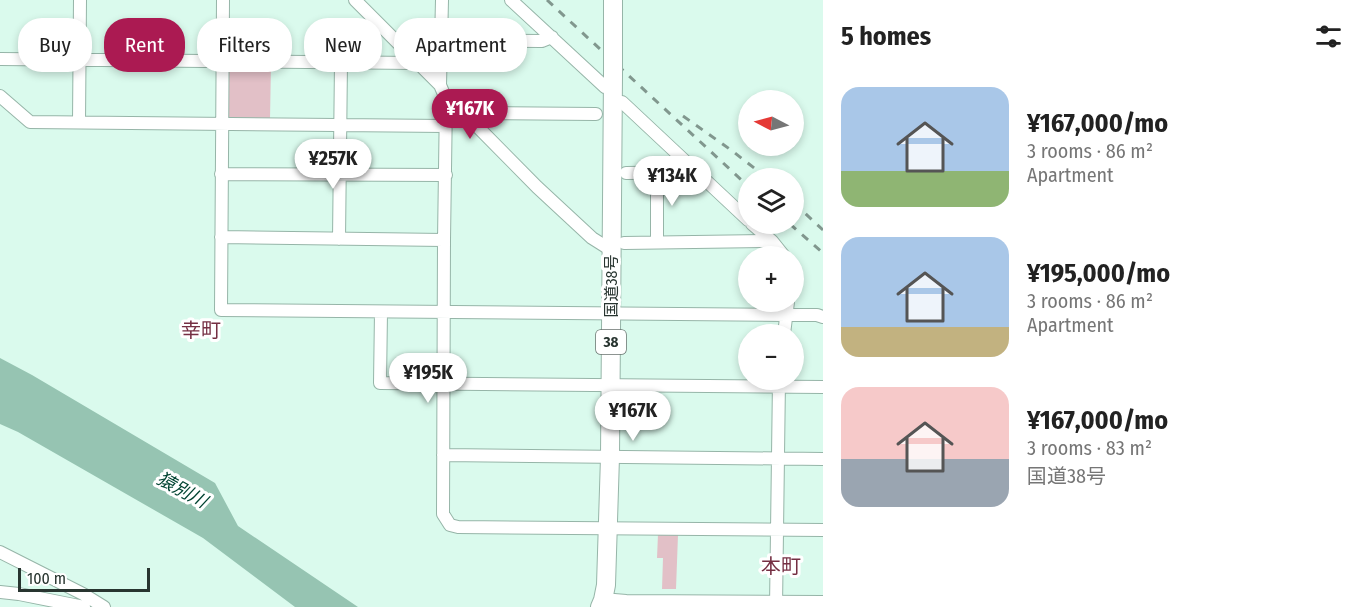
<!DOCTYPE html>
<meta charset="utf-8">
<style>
:root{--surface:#fff;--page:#f2f2f2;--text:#222;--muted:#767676;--accent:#ab1a52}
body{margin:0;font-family:"Fira Sans Condensed","Noto Sans JP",sans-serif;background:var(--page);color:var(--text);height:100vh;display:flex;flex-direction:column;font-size:22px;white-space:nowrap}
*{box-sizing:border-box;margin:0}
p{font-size:20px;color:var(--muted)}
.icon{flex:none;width:33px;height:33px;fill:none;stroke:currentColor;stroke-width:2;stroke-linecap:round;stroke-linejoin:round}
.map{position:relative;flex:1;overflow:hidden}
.side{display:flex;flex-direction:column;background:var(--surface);width:540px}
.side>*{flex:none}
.guide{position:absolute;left:18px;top:18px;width:570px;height:54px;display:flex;gap:12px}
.needle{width:39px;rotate:276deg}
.tools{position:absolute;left:738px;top:90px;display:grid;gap:12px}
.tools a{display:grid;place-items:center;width:66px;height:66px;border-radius:50%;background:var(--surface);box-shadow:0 3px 9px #0003;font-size:30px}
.scale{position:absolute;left:18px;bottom:15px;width:132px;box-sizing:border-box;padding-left:6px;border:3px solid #283530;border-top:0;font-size:16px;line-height:21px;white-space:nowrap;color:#283530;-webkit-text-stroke:4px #fff;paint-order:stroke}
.price{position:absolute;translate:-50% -51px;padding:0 14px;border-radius:21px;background:#fff;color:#222;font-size:20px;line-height:39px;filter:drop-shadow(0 2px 3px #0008)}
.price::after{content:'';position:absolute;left:50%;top:36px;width:18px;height:14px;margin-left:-9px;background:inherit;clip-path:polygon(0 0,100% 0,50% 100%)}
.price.active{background:var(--accent);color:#fff}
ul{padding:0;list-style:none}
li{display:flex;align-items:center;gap:18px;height:150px;padding:0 18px}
li span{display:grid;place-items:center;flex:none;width:168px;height:120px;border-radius:18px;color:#555}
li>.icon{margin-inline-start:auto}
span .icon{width:72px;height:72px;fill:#fffc;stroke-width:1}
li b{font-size:26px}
h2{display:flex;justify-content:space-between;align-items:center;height:72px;padding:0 18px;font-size:26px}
.tag{padding:0 21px;border-radius:24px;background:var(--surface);box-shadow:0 3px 9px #0003;font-size:21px;line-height:54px}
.tag.active{background:var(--accent);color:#fff}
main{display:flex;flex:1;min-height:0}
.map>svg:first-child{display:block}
.green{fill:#e2c0c7}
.water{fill:#96c4b2}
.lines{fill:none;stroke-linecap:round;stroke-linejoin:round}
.minor-casing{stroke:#96b5a8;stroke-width:14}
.major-casing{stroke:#96b5a8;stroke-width:18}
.highway-casing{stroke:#96b5a8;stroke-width:20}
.minor{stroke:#fff;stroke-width:12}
.major{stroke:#fff;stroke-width:16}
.highway{stroke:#fff;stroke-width:18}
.rail{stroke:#81978e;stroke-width:3;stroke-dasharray:8 8;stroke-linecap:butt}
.highway-bridge-casing{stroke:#96b5a8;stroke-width:20;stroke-linecap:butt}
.highway-bridge{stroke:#fff;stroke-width:18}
.labels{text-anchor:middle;stroke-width:6;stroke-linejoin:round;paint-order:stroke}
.shield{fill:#fff;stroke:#68726e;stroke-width:1.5}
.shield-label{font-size:15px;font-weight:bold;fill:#283530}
.street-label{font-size:16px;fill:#283530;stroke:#fff}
.water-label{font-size:18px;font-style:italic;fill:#004331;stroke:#fff}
.quarter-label{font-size:20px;fill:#752f43;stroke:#fff}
</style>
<main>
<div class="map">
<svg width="823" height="607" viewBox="0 0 823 607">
<rect width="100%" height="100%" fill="#dafaed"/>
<!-- green -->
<path class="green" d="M227,64L271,65L270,119H226Z
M658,534L678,535L676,589H662L663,558H657Z"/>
<!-- water -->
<path class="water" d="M0,358L32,375L215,483L238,526L358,607H295L203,538L18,432L0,424Z"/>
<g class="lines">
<!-- minor casing -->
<g class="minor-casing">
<path id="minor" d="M223,0L221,310L787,315H817L823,317
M355,0L440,85L446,99L461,110L537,187L592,238L611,250
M511,0L605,87
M402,48L411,40L542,41L552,37
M0,59L416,63
M440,85L442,0
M0,96L30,122L446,126
M446,99L444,240L443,514L450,525L458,527L823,530
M622,102L748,220
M472,121L487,113L596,114
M79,122L80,0
M626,173L696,172
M657,173V242
M221,174L446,175
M752,224L772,241L784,256
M221,237L444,240
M339,239L341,62
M624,243L772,241
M381,312L380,383L823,387
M784,334L788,302
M443,455L823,459
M0,552L83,594L104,607
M0,592L19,594L84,607
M776,607L779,380"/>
</g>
<!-- major casing -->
<g class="major-casing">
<path id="major" d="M603,600L614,602L626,603L823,604"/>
</g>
<!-- highway casing -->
<g class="highway-casing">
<path id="highway" d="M613,46V0
M600,607L603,600L606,585L610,457L613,76"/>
</g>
<!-- minor -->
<use href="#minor" class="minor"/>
<!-- major -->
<use href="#major" class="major"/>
<!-- highway -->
<use href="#highway" class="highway"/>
<!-- rail -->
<path class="rail" d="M547,0L748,186
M683,116L731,150L767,178
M794,203L823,230
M790,224L823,253"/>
<!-- highway-bridge casing -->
<g class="highway-bridge-casing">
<path id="highway-bridge" d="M613,76V46"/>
</g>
<!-- highway-bridge -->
<use href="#highway-bridge" class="highway-bridge"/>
</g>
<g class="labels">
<!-- shield labels -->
<rect class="shield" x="596" y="330" width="30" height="24" rx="4.5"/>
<g class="shield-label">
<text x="611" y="347">38</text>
</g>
<!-- street labels -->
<g class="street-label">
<text transform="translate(611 286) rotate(-90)" y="6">国道38号</text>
</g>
<!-- water labels -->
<g class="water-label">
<text transform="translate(182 490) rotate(29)" y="6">猿別川</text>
</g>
<!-- quarter labels -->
<g class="quarter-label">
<text x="201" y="337">幸町</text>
<text x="781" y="573">本町</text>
</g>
</g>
</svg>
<div class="tools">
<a><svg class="needle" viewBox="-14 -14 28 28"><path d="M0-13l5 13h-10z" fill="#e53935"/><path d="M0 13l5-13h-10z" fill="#767676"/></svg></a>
<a><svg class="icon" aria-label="layers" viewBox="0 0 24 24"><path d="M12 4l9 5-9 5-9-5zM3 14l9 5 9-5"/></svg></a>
<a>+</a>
<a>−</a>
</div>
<div class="scale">100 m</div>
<b class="price active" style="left:470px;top:140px">¥167K</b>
<b class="price" style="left:333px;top:190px">¥257K</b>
<b class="price" style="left:672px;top:207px">¥134K</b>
<b class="price" style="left:428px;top:404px">¥195K</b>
<b class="price" style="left:633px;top:442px">¥167K</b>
<div class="guide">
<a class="tag">Buy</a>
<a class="tag active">Rent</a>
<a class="tag">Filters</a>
<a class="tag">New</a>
<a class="tag">Apartment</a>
</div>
</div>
<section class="side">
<h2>5 homes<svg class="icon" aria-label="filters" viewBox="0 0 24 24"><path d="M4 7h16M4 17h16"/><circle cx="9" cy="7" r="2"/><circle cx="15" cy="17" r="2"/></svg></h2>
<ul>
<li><span style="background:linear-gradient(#a9c7e8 70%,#8fb573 0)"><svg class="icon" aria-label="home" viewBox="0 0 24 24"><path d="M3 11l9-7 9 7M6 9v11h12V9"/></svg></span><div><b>¥167,000/mo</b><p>3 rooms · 86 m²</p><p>Apartment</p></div></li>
<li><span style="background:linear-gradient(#a9c7e8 75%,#c2b280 0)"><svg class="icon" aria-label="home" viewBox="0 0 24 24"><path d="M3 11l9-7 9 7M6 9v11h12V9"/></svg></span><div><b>¥195,000/mo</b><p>3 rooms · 86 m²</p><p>Apartment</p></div></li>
<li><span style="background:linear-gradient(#f6c9c9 60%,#9aa5b1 0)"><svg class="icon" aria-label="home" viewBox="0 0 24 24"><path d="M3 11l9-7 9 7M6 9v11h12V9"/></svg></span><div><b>¥167,000/mo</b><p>3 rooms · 83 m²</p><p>国道38号</p></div></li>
</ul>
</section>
</main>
